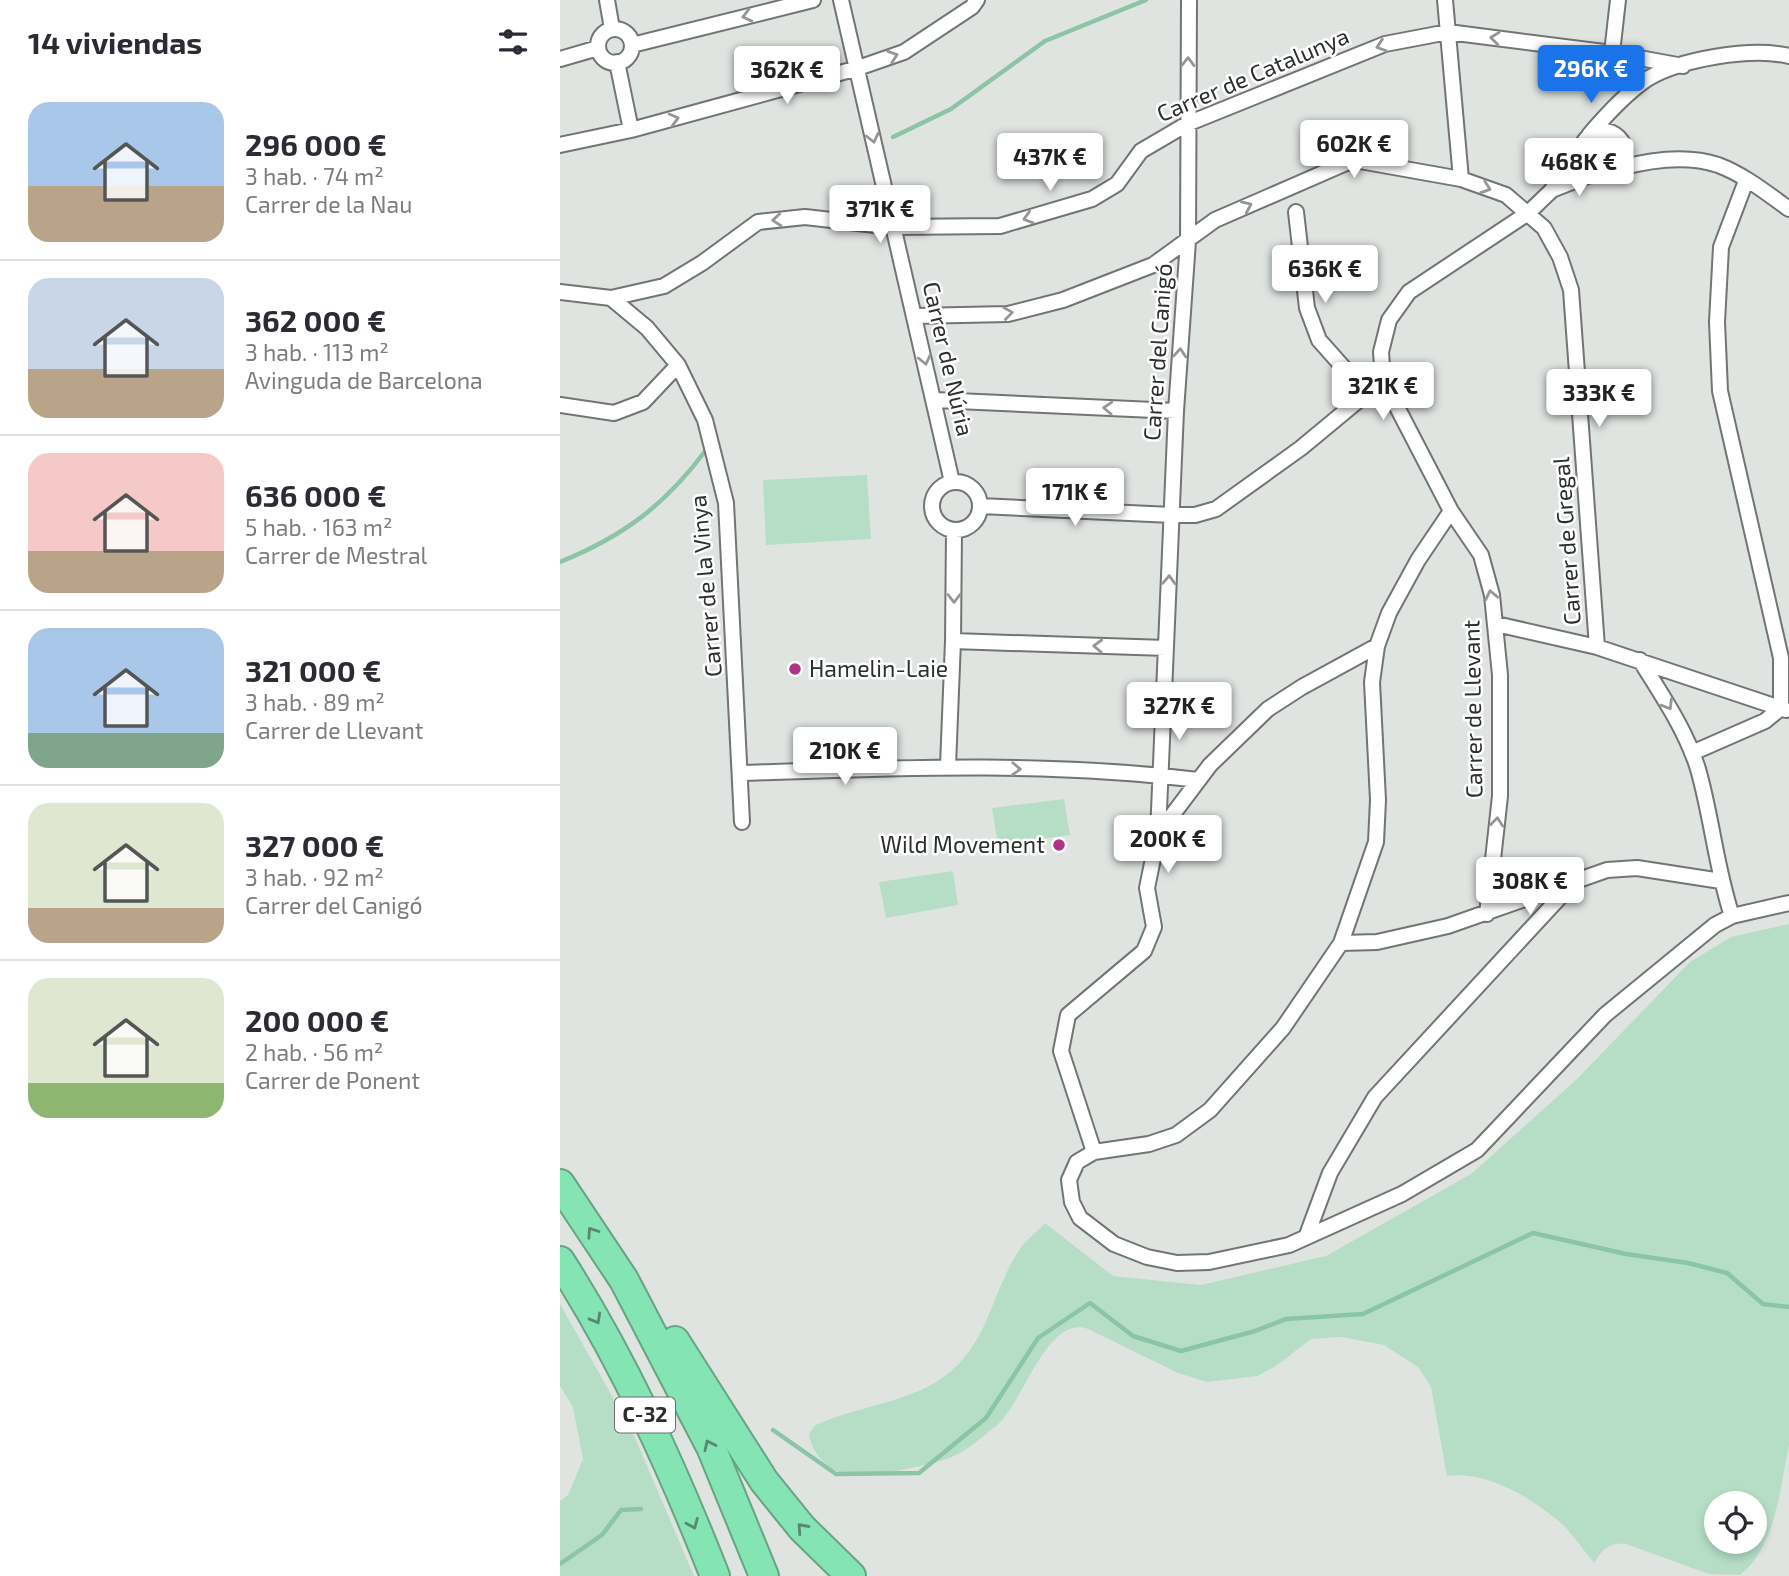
<!DOCTYPE html>
<html lang="es">
<meta charset="utf-8">
<style>
:root{--surface:#fff;--page:#f7f7f7;--text:#2b2b33;--muted:#7c7c81;--line:#e1e1e2;--accent:#1a73e8}
body{margin:0;font-family:"Exo 2",sans-serif;background:var(--page);color:var(--text);height:100vh;display:flex;flex-direction:column;font-size:26px;white-space:nowrap}
*{box-sizing:border-box;margin:0}
p{font-size:23px;color:var(--muted)}
.icon{flex:none;width:38px;height:38px;fill:none;stroke:currentColor;stroke-width:2;stroke-linecap:round;stroke-linejoin:round}
.map{position:relative;flex:1;overflow:hidden}
.sheet{display:flex;flex-direction:column;background:var(--surface);width:560px}
.sheet>*{flex:none}
.controls{position:absolute;left:1144px;top:1491px;display:grid;gap:14px}
.controls a{display:grid;place-items:center;width:63px;height:63px;border-radius:50%;background:var(--surface);box-shadow:0 4px 10px #0003;font-size:35px}
.price{position:absolute;translate:-50% -60px;padding:0 16px;border-radius:7px;background:#fff;color:#222;font-size:23px;line-height:46px;filter:drop-shadow(0 2px 4px #0008)}
.price::after{content:'';position:absolute;left:50%;top:42px;width:21px;height:16px;margin-left:-10px;background:inherit;clip-path:polygon(0 0,100% 0,50% 100%)}
.price.active{background:var(--accent);color:#fff}
ul{padding:0;list-style:none}
li{display:flex;align-items:center;gap:21px;height:175px;padding:0 28px}
li+li{border-top:2px solid var(--line)}
li span{display:grid;place-items:center;flex:none;width:196px;height:140px;border-radius:21px;color:#555}
li>.icon{margin-inline-start:auto}
span .icon{width:84px;height:84px;fill:#fffc;stroke-width:1}
li b{font-size:30px}
h2{display:flex;justify-content:space-between;align-items:center;height:84px;padding:0 28px;font-size:30px}
main{display:flex;flex:1;min-height:0}
.map>svg:first-child{display:block}
.green{fill:#b6dec7;fill-rule:evenodd}
.lines{fill:none;stroke-linecap:round;stroke-linejoin:round}
.stream{stroke:#8bc5a6;stroke-width:4.5}
.street-casing{stroke:#717573;stroke-width:18}
.highway-casing{stroke:#66a484;stroke-width:32}
.street{stroke:#fff;stroke-width:14}
.highway{stroke:#84e4b3;stroke-width:28}
.oneway{stroke:#969696}
.oneway2{stroke:#588970}
.poi-dot{fill:#b03486;stroke:#fff;stroke-width:2.5}
.labels{text-anchor:middle;stroke-width:5;stroke-linejoin:round;paint-order:stroke}
.shield{fill:#fff;stroke:#6c6d6d;stroke-width:2}
.shield-label{font-size:21px;font-weight:bold;fill:#2d2e2e}
.street-label{font-size:23px;fill:#2d2e2e;stroke:#fff}
.poi-label{font-size:23px;fill:#2d2e2e;stroke:#fff;text-anchor:start}
</style>
<main>
<section class="sheet">
<h2>14 viviendas<svg class="icon" aria-label="filters" viewBox="0 0 24 24"><path d="M4 7h16M4 17h16"/><circle cx="9" cy="7" r="2"/><circle cx="15" cy="17" r="2"/></svg></h2>
<ul>
<li><span style="background:linear-gradient(#a9c7e8 60%,#b9a48a 0)"><svg class="icon" aria-label="home" viewBox="0 0 24 24"><path d="M3 11l9-7 9 7M6 9v11h12V9"/></svg></span><div><b>296 000 €</b><p>3 hab. · 74 m²</p><p>Carrer de la Nau</p></div></li>
<li><span style="background:linear-gradient(#c9d6e8 65%,#b9a48a 0)"><svg class="icon" aria-label="home" viewBox="0 0 24 24"><path d="M3 11l9-7 9 7M6 9v11h12V9"/></svg></span><div><b>362 000 €</b><p>3 hab. · 113 m²</p><p>Avinguda de Barcelona</p></div></li>
<li><span style="background:linear-gradient(#f6c9c9 70%,#b9a48a 0)"><svg class="icon" aria-label="home" viewBox="0 0 24 24"><path d="M3 11l9-7 9 7M6 9v11h12V9"/></svg></span><div><b>636 000 €</b><p>5 hab. · 163 m²</p><p>Carrer de Mestral</p></div></li>
<li><span style="background:linear-gradient(#a9c7e8 75%,#7fa58c 0)"><svg class="icon" aria-label="home" viewBox="0 0 24 24"><path d="M3 11l9-7 9 7M6 9v11h12V9"/></svg></span><div><b>321 000 €</b><p>3 hab. · 89 m²</p><p>Carrer de Llevant</p></div></li>
<li><span style="background:linear-gradient(#dfe7d0 75%,#b9a48a 0)"><svg class="icon" aria-label="home" viewBox="0 0 24 24"><path d="M3 11l9-7 9 7M6 9v11h12V9"/></svg></span><div><b>327 000 €</b><p>3 hab. · 92 m²</p><p>Carrer del Canigó</p></div></li>
<li><span style="background:linear-gradient(#dfe7d0 75%,#8fb573 0)"><svg class="icon" aria-label="home" viewBox="0 0 24 24"><path d="M3 11l9-7 9 7M6 9v11h12V9"/></svg></span><div><b>200 000 €</b><p>2 hab. · 56 m²</p><p>Carrer de Ponent</p></div></li>
</ul>
</section>
<div class="map">
<svg width="1229" height="1576" viewBox="0 0 1229 1576">
<rect width="100%" height="100%" fill="#e0e4e1"/>
<!-- green -->
<path class="green" d="M307,475L311,539L206,545L203,480Z
M504,799L510,835L438,845L432,808Z
M393,871L398,905L326,918L319,882Z
M1229,924V1445C1220,1488 1216,1547 1180,1575L1149,1574L1066,1544C1049,1542 1043,1549 1034,1563C1024,1551 1014,1536 1003,1525C973,1499 928,1470 887,1476L871,1387L858,1367L824,1345L781,1337L751,1339L716,1366L697,1376L647,1382L618,1373L528,1329C486,1314 463,1406 435,1427C422,1437 408,1450 392,1457C371,1465 314,1477 292,1475C271,1473 252,1456 249,1434L254,1426C301,1403 367,1403 403,1359C431,1327 437,1280 462,1246C468,1238 478,1231 485,1223L553,1276L641,1285L766,1256L911,1174L1016,1080L1130,962L1171,937ZM1157,1503H1195V1542H1157Z
M0,1304L73,1433L134,1576H0V1501L8,1495L23,1459L13,1407L0,1386Z"/>
<g class="lines">
<!-- stream -->
<path class="stream" d="M333,137L391,109L485,41L586,0
M0,562C64,536 105,505 146,450
M213,1430L276,1474L359,1473L426,1418L478,1338L530,1303L573,1336L621,1351L695,1331L726,1319L803,1314L973,1233L1066,1254L1128,1263L1167,1273L1203,1304L1229,1307
M0,1564L42,1535L61,1510L81,1509"/>
<!-- street casing -->
<g class="street-casing">
<path id="street" d="M47,0L52,29
M281,0L392,482
M885,0L901,179
M38 46a17 17 0 1 1 34 0a17 17 0 1 1-34 0Z
M72,45L253,0
M1052,53L1058,0
M0,59L38,48
M57,62L71,130
M1021 153a22 22 0 1 1 44 0a22 22 0 1 1-44 0Z
M1029,135C1046,115 1065,94 1087,79C1120,59 1191,47 1229,56
M0,145L71,130L298,68L344,52L412,7L417,0
M1060,168C1090,160 1128,155 1158,165C1183,174 1208,194 1229,209
M992,190L1035,173
M736,212L747,308L759,340L806,393
M0,292L51,298L104,286L142,263L198,222L245,217L333,227L440,226L532,199L557,184L581,151L627,124L825,44L888,32L1052,53L1123,66
M51,298L87,328L118,365L145,420L166,503L182,822
M355,316L448,314L503,300L593,265L655,220L786,163L800,161L901,179L946,195L984,228L1000,257L1011,290L1037,647
M375,400L616,411
M0,405L54,413L83,402L118,365
M372 506a24 24 0 1 1 48 0a24 24 0 1 1-48 0Z
M420,506L612,515H635L656,509L741,448L823,380
M891,511L858,560L829,613L817,646L812,682L818,800L816,842L781,943L723,1028L650,1110L616,1135L589,1144L534,1152L517,1162L509,1180L512,1202L520,1218L554,1244L587,1257L617,1263L649,1262L729,1245L842,1194L917,1150L1045,1015L1155,925L1172,916L1229,903
M936,624L1037,647L1226,710
M393,641L606,648
M1080,660C1101,694 1126,730 1138,769C1152,818 1156,868 1172,916
M1132,753L1205,721L1221,708V658L1160,391L1157,322L1161,247L1186,181
M388,766L393,641L394,530
M182,773C333,768 487,761 638,780
M598,834L616,411L628,241L629,0
M927,914L940,796V675L932,595L921,555L891,511L823,380L821,352L829,320L849,292L968,213L991,191L1021,148
M781,943L817,942L888,926L1047,870L1077,868L1161,881
M534,1152L501,1051L508,1015L584,951L594,927L587,888L598,834L650,765L708,709L742,687L817,646
M747,1235L770,1173L815,1097L1014,882"/>
</g>
<!-- highway casing -->
<g class="highway-casing">
<path id="highway" d="M0,1184L64,1280L151,1447L204,1576
M0,1261C63,1359 112,1467 155,1576
M115,1341L204,1481L242,1528L291,1576"/>
</g>
<!-- street -->
<use href="#street" class="street"/>
<!-- highway -->
<use href="#highway" class="highway"/>
</g>
<!-- one-way arrows -->
<defs><path id="oneway-chevron" d="M-2-3.5L2.5 0L-2 3.5" fill="none" stroke-width="1.6" stroke-linecap="round" stroke-linejoin="round" transform="scale(1.75)"/></defs>
<g class="oneway">
<use href="#oneway-chevron" transform="translate(187 16) rotate(166)"/>
<use href="#oneway-chevron" transform="translate(935 38) rotate(-173)"/>
<use href="#oneway-chevron" transform="translate(821 46) rotate(162)"/>
<use href="#oneway-chevron" transform="translate(333 56) rotate(-19)"/>
<use href="#oneway-chevron" transform="translate(628 62) rotate(-89)"/>
<use href="#oneway-chevron" transform="translate(114 119) rotate(-15)"/>
<use href="#oneway-chevron" transform="translate(313 138) rotate(77)"/>
<use href="#oneway-chevron" transform="translate(926 188) rotate(19)"/>
<use href="#oneway-chevron" transform="translate(687 206) rotate(-24)"/>
<use href="#oneway-chevron" transform="translate(468 218) rotate(164)"/>
<use href="#oneway-chevron" transform="translate(217 220) rotate(175)"/>
<use href="#oneway-chevron" transform="translate(448 313) rotate(-8)"/>
<use href="#oneway-chevron" transform="translate(620 353) rotate(-86)"/>
<use href="#oneway-chevron" transform="translate(365 360) rotate(77)"/>
<use href="#oneway-chevron" transform="translate(548 408) rotate(-177)"/>
<use href="#oneway-chevron" transform="translate(609 580) rotate(-88)"/>
<use href="#oneway-chevron" transform="translate(931 595) rotate(-102)"/>
<use href="#oneway-chevron" transform="translate(394 598) rotate(90)"/>
<use href="#oneway-chevron" transform="translate(538 646) rotate(-178)"/>
<use href="#oneway-chevron" transform="translate(1108 705) rotate(59)"/>
<use href="#oneway-chevron" transform="translate(456 769) rotate(2)"/>
<use href="#oneway-chevron" transform="translate(937 822) rotate(-84)"/>
</g>
<g class="oneway2">
<use href="#oneway-chevron" transform="translate(32 1232) rotate(-124)"/>
<use href="#oneway-chevron" transform="translate(36 1319) rotate(61)"/>
<use href="#oneway-chevron" transform="translate(149 1445) rotate(-115)"/>
<use href="#oneway-chevron" transform="translate(133 1524) rotate(67)"/>
<use href="#oneway-chevron" transform="translate(242 1528) rotate(-132)"/>
</g>
<!-- markers -->
<g class="poi-dot">
<circle cx="235" cy="669" r="7"/>
<circle cx="499" cy="845" r="7"/>
</g>
<g class="labels">
<!-- shield labels -->
<rect class="shield" x="55" y="1397.5" width="60" height="35" rx="5"/>
<g class="shield-label">
<text x="85" y="1422">C-32</text>
</g>
<!-- street labels -->
<g class="street-label">
<text transform="translate(693 75) rotate(-23)" y="8">Carrer de Catalunya</text>
<text transform="translate(598 352) rotate(-86)" y="8">Carrer del Canigó</text>
<text transform="translate(388 359) rotate(77)" y="8">Carrer de Núria</text>
<text transform="translate(1007 541) rotate(-94)" y="8">Carrer de Gregal</text>
<text transform="translate(146 586) rotate(-95)" y="8">Carrer de la Vinya</text>
<text transform="translate(913 709) rotate(-91)" y="8">Carrer de Llevant</text>
</g>
<!-- poi labels -->
<g class="poi-label">
<text x="249" y="677">Hamelin-Laie</text>
<text x="485" y="853" text-anchor="end">Wild Movement</text>
</g>
</g>
</svg>
<div class="controls">
<a><svg class="icon" aria-label="locate" viewBox="0 0 24 24"><circle cx="12" cy="12" r="6"/><path d="M12 2v4M12 18v4M2 12h4M18 12h4"/></svg></a>
</div>
<b class="price active" style="left:1031px;top:105px">296K €</b>
<b class="price" style="left:227px;top:106px">362K €</b>
<b class="price" style="left:794px;top:180px">602K €</b>
<b class="price" style="left:490px;top:193px">437K €</b>
<b class="price" style="left:1019px;top:198px">468K €</b>
<b class="price" style="left:320px;top:245px">371K €</b>
<b class="price" style="left:765px;top:305px">636K €</b>
<b class="price" style="left:823px;top:422px">321K €</b>
<b class="price" style="left:1039px;top:429px">333K €</b>
<b class="price" style="left:515px;top:528px">171K €</b>
<b class="price" style="left:619px;top:742px">327K €</b>
<b class="price" style="left:285px;top:787px">210K €</b>
<b class="price" style="left:608px;top:875px">200K €</b>
<b class="price" style="left:970px;top:917px">308K €</b>
</div>
</main>
